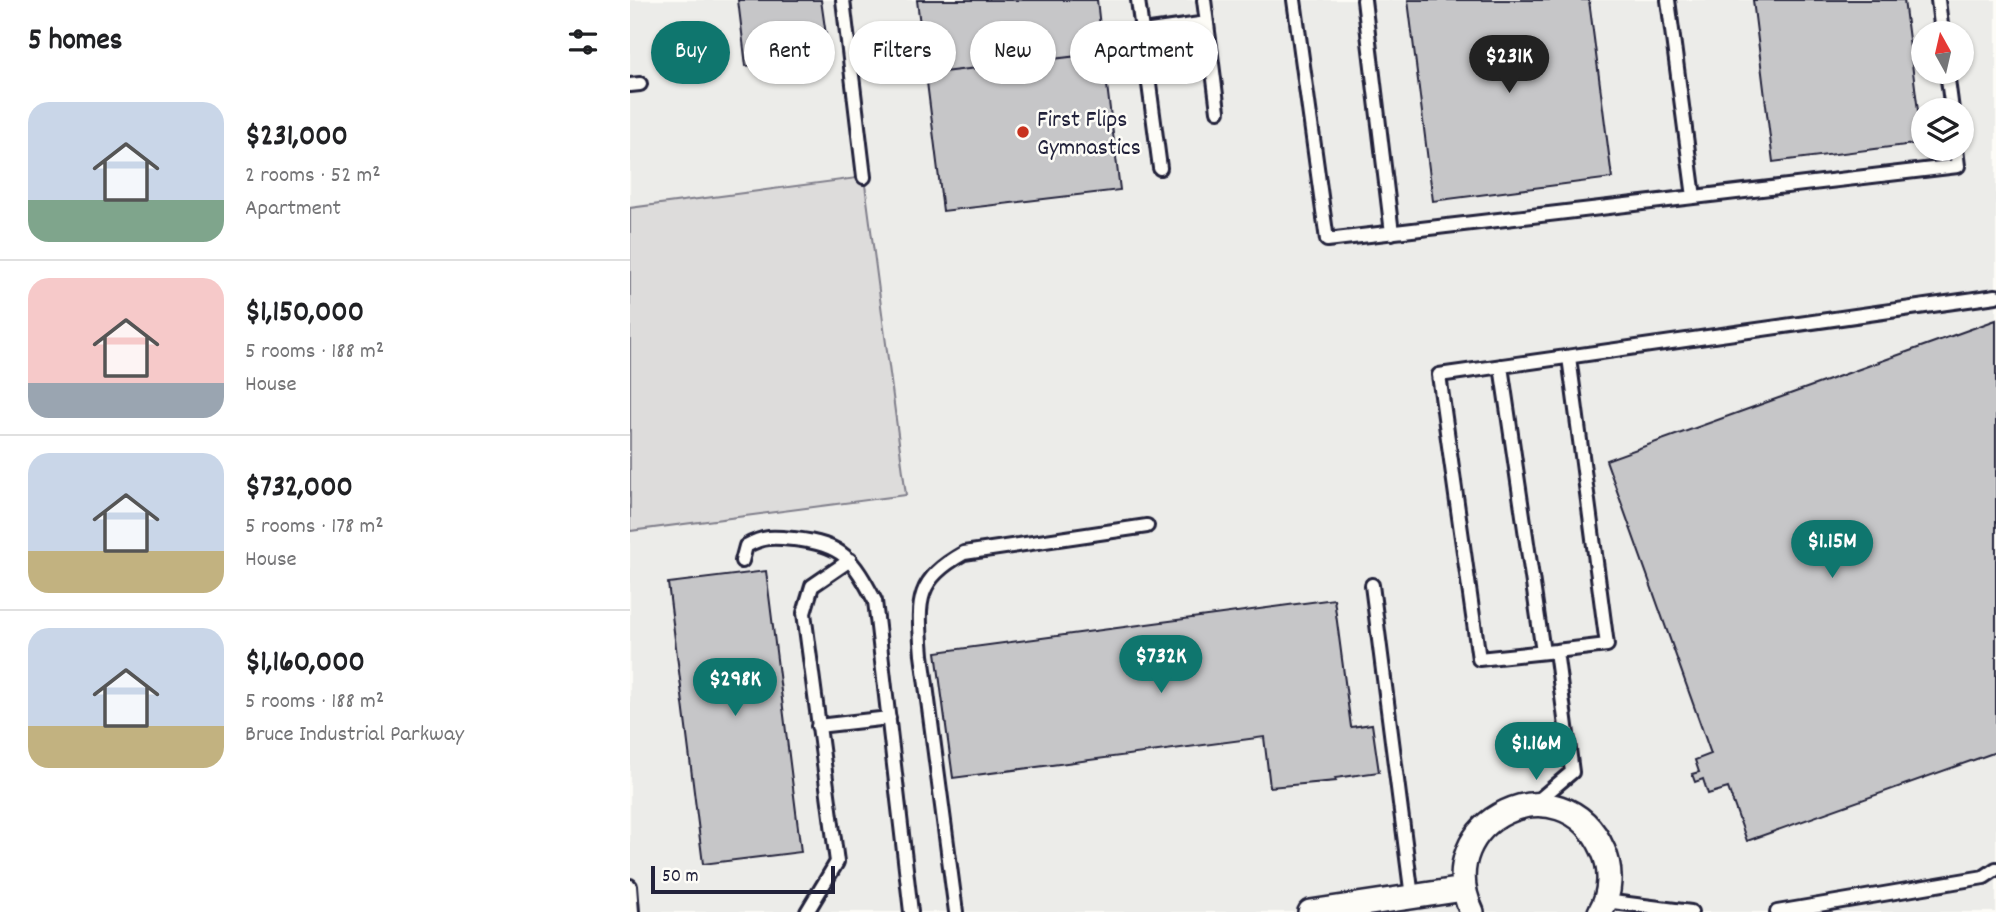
<!DOCTYPE html>
<meta charset="utf-8">
<style>
:root{--surface:#fff;--page:#f6f6f6;--text:#202124;--muted:#757577;--line:#e0e0e0;--accent:#0f766e}
body{margin:0;font-family:Dekko,sans-serif;background:var(--page);color:var(--text);height:100vh;display:flex;flex-direction:column;font-size:26px;white-space:nowrap}
*{box-sizing:border-box;margin:0}
p{font-size:23px;color:var(--muted)}
.icon{flex:none;width:38px;height:38px;fill:none;stroke:currentColor;stroke-width:2;stroke-linecap:round;stroke-linejoin:round}
.map{position:relative;flex:1;overflow:hidden}
.sheet{display:flex;flex-direction:column;background:var(--surface);width:630px}
.sheet>*{flex:none}
.top-card{position:absolute;left:21px;top:21px;width:665px;height:63px;display:flex;gap:14px}
.needle{width:46px;rotate:352deg}
.controls{position:absolute;left:1281px;top:21px;display:grid;gap:14px}
.controls a{display:grid;place-items:center;width:63px;height:63px;border-radius:50%;background:var(--surface);box-shadow:0 2px 5px #0004;font-size:35px}
.scale{position:absolute;left:21px;bottom:18px;width:184px;box-sizing:border-box;padding-left:7px;border:4px solid #22223b;border-top:0;font-size:19px;line-height:24px;white-space:nowrap;color:#22223b;-webkit-text-stroke:5px #fdfcf7;paint-order:stroke}
.price{position:absolute;translate:-50% -60px;padding:0 16px;border-radius:24px;background:var(--accent);color:#fff;font-size:23px;line-height:46px;filter:drop-shadow(0 2px 4px #0008)}
.price::after{content:'';position:absolute;left:50%;top:42px;width:21px;height:16px;margin-left:-10px;background:inherit;clip-path:polygon(0 0,100% 0,50% 100%)}
.price.selected{background:#222;color:#fff}
ul{padding:0;list-style:none}
li{display:flex;align-items:center;gap:21px;height:175px;padding:0 28px}
li+li{border-top:2px solid var(--line)}
li span{display:grid;place-items:center;flex:none;width:196px;height:140px;border-radius:21px;color:#555}
li>.icon{margin-inline-start:auto}
span .icon{width:84px;height:84px;fill:#fffc;stroke-width:1}
li b{font-size:30px}
h2{display:flex;justify-content:space-between;align-items:center;height:84px;padding:0 28px;font-size:30px}
.tag{padding:0 24px;border-radius:32px;background:var(--surface);box-shadow:0 2px 5px #0004;font-size:24px;line-height:63px}
.tag.selected{background:var(--accent);color:#fff}
main{display:flex;flex:1;min-height:0}
.map>svg:first-child{display:block}
.built{fill:#ecece9;fill-rule:evenodd}
.green{fill:#dddcdb;stroke:#807f8b;stroke-width:2}
.building{fill:#c6c6c8;stroke:#22223b;stroke-width:2}
.lines{fill:none;stroke-linecap:round;stroke-linejoin:round}
.service-casing{stroke:#22223b;stroke-width:18}
.minor-casing{stroke:#22223b;stroke-width:28}
.service{stroke:#fdfcf7;stroke-width:12}
.minor{stroke:#fdfcf7;stroke-width:23}
.poi-dot{fill:#c8321e;stroke:#fdfcf7;stroke-width:2.5}
.labels{text-anchor:middle;stroke-width:5;stroke-linejoin:round;paint-order:stroke}
.poi-label{font-size:24px;fill:#22223b;stroke:#fdfcf7;text-anchor:start}
</style>
<main>
<section class="sheet">
<h2>5 homes<svg class="icon" aria-label="filters" viewBox="0 0 24 24"><path d="M4 7h16M4 17h16"/><circle cx="9" cy="7" r="2"/><circle cx="15" cy="17" r="2"/></svg></h2>
<ul>
<li><span style="background:linear-gradient(#c9d6e8 70%,#7fa58c 0)"><svg class="icon" aria-label="home" viewBox="0 0 24 24"><path d="M3 11l9-7 9 7M6 9v11h12V9"/></svg></span><div><b>$231,000</b><p>2 rooms · 52 m²</p><p>Apartment</p></div></li>
<li><span style="background:linear-gradient(#f6c9c9 75%,#9aa5b1 0)"><svg class="icon" aria-label="home" viewBox="0 0 24 24"><path d="M3 11l9-7 9 7M6 9v11h12V9"/></svg></span><div><b>$1,150,000</b><p>5 rooms · 188 m²</p><p>House</p></div></li>
<li><span style="background:linear-gradient(#c9d6e8 70%,#c2b280 0)"><svg class="icon" aria-label="home" viewBox="0 0 24 24"><path d="M3 11l9-7 9 7M6 9v11h12V9"/></svg></span><div><b>$732,000</b><p>5 rooms · 178 m²</p><p>House</p></div></li>
<li><span style="background:linear-gradient(#c9d6e8 70%,#c2b280 0)"><svg class="icon" aria-label="home" viewBox="0 0 24 24"><path d="M3 11l9-7 9 7M6 9v11h12V9"/></svg></span><div><b>$1,160,000</b><p>5 rooms · 188 m²</p><p>Bruce Industrial Parkway</p></div></li>
</ul>
</section>
<div class="map">
<svg width="1366" height="912" viewBox="0 0 1366 912">
<rect width="100%" height="100%" fill="#fdfcf7"/>
<filter id="ink" filterUnits="userSpaceOnUse"><feTurbulence type="fractalNoise" baseFrequency=".0143" numOctaves="2"/><feDisplacementMap in="SourceGraphic" scale="14" xChannelSelector="R" yChannelSelector="G"/><feConvolveMatrix kernelMatrix="1 2 1 2 8 2 1 2 1" color-interpolation-filters="sRGB"/></filter>
<g filter="url(#ink)">
<!-- built -->
<path class="built" d="M0,0H1366V912H0ZM1293,33H1332V72H1293ZM1293,110H1332V149H1293Z"/>
<!-- green -->
<path class="green" d="M234,177L276,495L0,531V208Z"/>
<!-- building -->
<path class="building" d="M108,0H191L197,42L138,49L139,63L116,66Z
M287,0H467L473,53L296,74Z
M778,0H959L982,178L803,201Z
M1123,0H1274L1292,143L1143,162Z
M473,53L490,190L313,211L296,74Z
M1366,320V752L1117,841L1098,788L1078,794L1073,779L1065,782L1062,774L1069,772L1065,760L1081,754L976,460Z
M136,571L171,852L73,864L38,583Z
M704,599L721,727L742,724L749,772L705,778L706,781L640,787L634,737L323,778L306,652Z"/>
<g class="lines">
<!-- service casing -->
<g class="service-casing">
<path id="service" d="M213,0L234,177
M508,0L530,168
M574,0L588,111
M664,0L697,240L1328,166L1326,149
M734,0L762,233
M1038,0L1064,197
M1308,0L1312,33
M513,32L577,23
M1317,72L1322,110
M0,85L10,84
M871,366L913,652
M112,561L116,546C134,536 143,537 164,539C213,544 223,559 245,601L281,912
M742,585L782,897
M926,651L977,645L939,357
M188,726L259,718
M904,804L942,772L926,651L849,659L809,375L1366,296
M0,886L2,912
M975,901L1061,912
M177,912L207,862L174,613L182,586L220,560
M326,912L292,655C288,602 284,581 334,553L517,526
M1147,912L1354,877L1366,869"/>
</g>
<!-- minor casing -->
<g class="minor-casing">
<path id="minor" d="M680,912L834,889
M842,912C798,820 933,758 973,850C982,869 981,894 970,912"/>
</g>
<!-- service -->
<use href="#service" class="service"/>
<!-- minor -->
<use href="#minor" class="minor"/>
</g>
</g>
<!-- markers -->
<circle class="poi-dot" cx="393" cy="132" r="7"/>
<g class="labels">
<!-- poi labels -->
<g class="poi-label">
<text x="407" y="126">First Flips<tspan x="407" dy="28">Gymnastics</tspan></text>
</g>
</g>
</svg>
<div class="controls">
<a><svg class="needle" viewBox="-14 -14 28 28"><path d="M0-13l5 13h-10z" fill="#e53935"/><path d="M0 13l5-13h-10z" fill="#757577"/></svg></a>
<a><svg class="icon" aria-label="layers" viewBox="0 0 24 24"><path d="M12 4l9 5-9 5-9-5zM3 14l9 5 9-5"/></svg></a>
</div>
<div class="scale">50 m</div>
<b class="price selected" style="left:879px;top:95px">$231K</b>
<b class="price" style="left:1202px;top:580px">$1.15M</b>
<b class="price" style="left:531px;top:695px">$732K</b>
<b class="price" style="left:105px;top:718px">$298K</b>
<b class="price" style="left:906px;top:782px">$1.16M</b>
<div class="top-card">
<a class="tag selected">Buy</a>
<a class="tag">Rent</a>
<a class="tag">Filters</a>
<a class="tag">New</a>
<a class="tag">Apartment</a>
</div>
</div>
</main>
